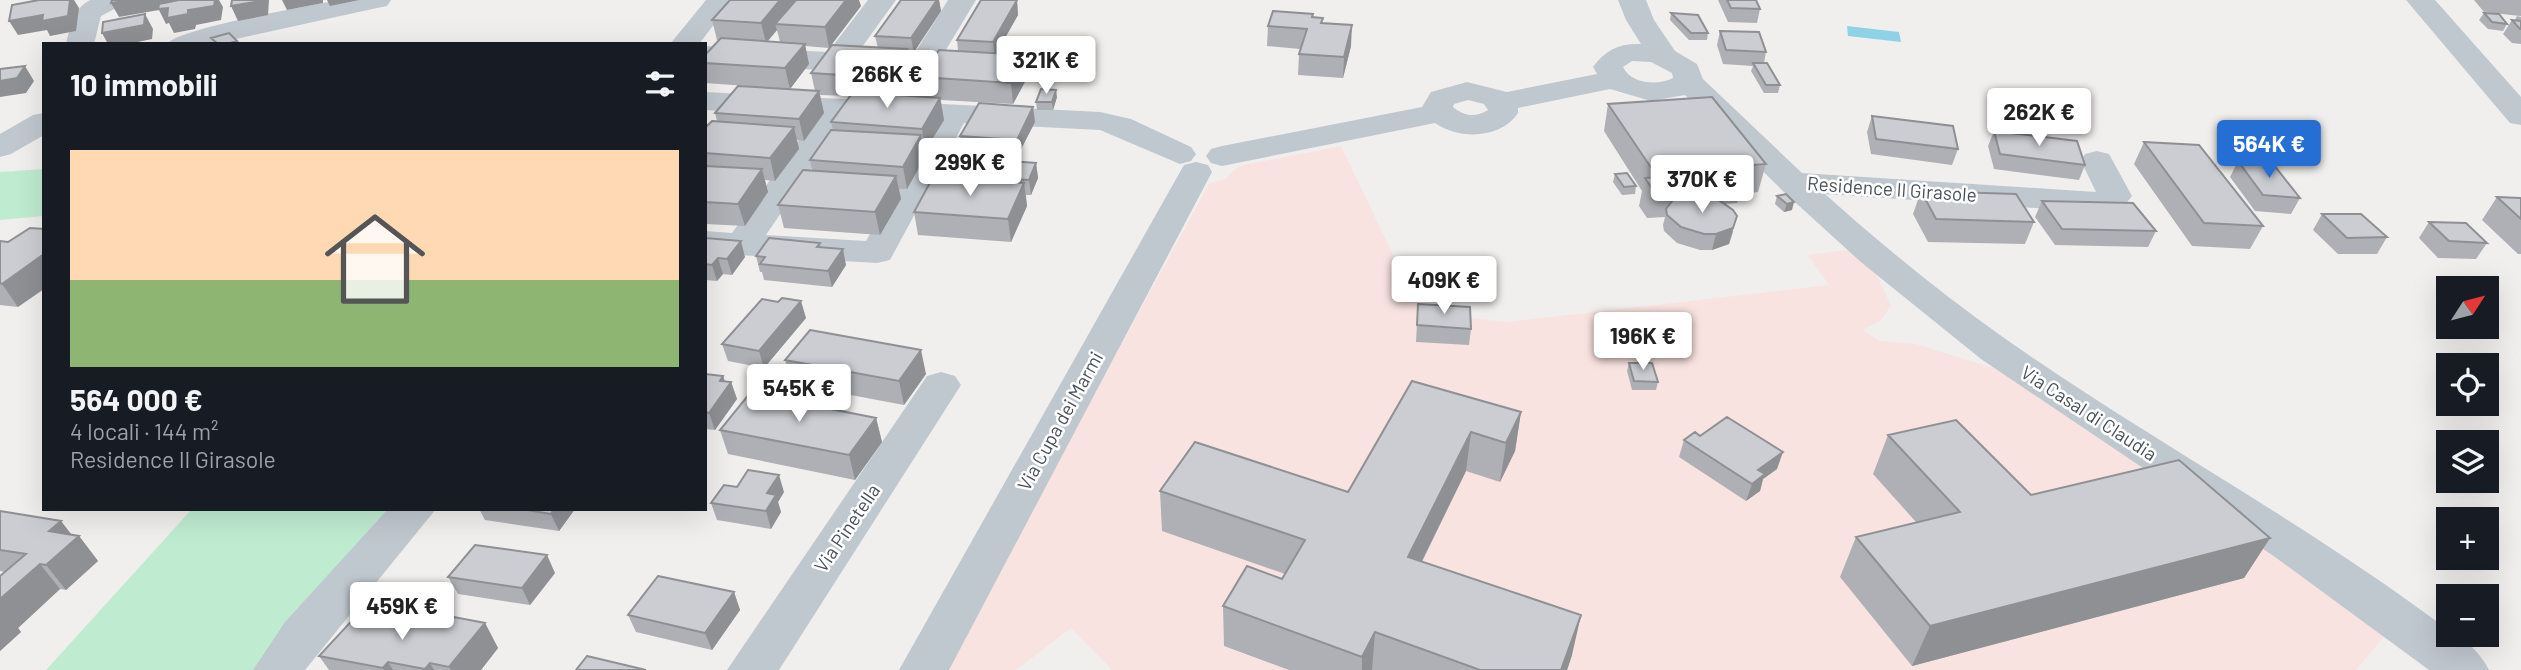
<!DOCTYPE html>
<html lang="it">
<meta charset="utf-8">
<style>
:root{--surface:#171b24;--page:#20242c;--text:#f1f3f6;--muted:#9ea1a6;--line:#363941;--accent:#256ed4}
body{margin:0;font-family:Barlow,sans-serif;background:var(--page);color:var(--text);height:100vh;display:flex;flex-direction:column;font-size:26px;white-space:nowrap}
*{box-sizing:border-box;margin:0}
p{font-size:23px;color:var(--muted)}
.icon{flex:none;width:38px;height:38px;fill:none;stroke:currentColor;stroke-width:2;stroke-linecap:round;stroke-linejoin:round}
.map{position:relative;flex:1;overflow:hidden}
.sheet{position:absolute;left:42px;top:42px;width:665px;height:469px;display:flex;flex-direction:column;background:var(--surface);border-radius:0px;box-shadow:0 7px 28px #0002}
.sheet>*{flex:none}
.needle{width:46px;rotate:54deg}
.buttons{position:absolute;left:2436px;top:276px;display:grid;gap:14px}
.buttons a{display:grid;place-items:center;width:63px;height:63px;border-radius:0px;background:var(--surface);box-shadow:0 7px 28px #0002;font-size:35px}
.price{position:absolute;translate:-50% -60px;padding:0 16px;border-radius:7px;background:#fff;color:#222;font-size:23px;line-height:46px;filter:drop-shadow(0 2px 4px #0008)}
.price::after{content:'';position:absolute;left:50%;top:42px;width:21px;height:16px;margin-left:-10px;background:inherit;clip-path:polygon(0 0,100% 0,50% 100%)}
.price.on{background:var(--accent);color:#fff}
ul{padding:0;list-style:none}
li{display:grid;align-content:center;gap:14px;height:371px;padding:0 28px}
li+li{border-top:2px solid var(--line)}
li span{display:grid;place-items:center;height:217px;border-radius:0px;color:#555}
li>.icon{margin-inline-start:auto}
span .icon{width:126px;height:126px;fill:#fffc;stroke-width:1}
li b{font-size:30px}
h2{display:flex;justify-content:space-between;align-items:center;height:84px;padding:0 28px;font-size:30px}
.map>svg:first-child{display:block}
.medical{fill:#f9e3e0}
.green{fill:#bfecd1}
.water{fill:#8fd2e6}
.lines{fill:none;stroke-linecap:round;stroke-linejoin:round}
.minor{fill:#c0c8cf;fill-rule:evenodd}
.wall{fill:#afb0b5;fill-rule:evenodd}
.shaded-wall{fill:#8f9094}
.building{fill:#cccdd3;stroke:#8f9094;stroke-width:2}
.labels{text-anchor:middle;stroke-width:5;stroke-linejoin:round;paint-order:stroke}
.street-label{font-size:19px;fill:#48515a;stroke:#fff}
</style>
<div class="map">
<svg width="2521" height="670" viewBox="0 0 2521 670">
<rect width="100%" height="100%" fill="#f1eeee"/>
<!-- medical -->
<path class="medical" d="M1341,146L1421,313L1507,322L1829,285L1808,255L1855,249L1874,269L1891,306L1880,321L1863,330L1879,341L1916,344L2003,371L2387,633L2356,670H1112L1071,628L1016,670H944L1209,184L1225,179L1239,166Z"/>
<!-- green -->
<path class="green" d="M44,169V216L0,220V172Z
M192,509H417L287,670H46Z"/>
<!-- water -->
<path class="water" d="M1847,26L1899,32L1901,42L1848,36Z"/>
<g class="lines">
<!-- minor -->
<path class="minor" d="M90,0H124L120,6L101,16L94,44H66C71,25 72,10 90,0Z
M338,0H391L387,6L377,8L213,44H167C178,28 311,6 338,0Z
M706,0H740L736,6L723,13L699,44H670Z
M868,0H896L857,54L913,56L948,0H976L941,58L1030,62L1040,65L1045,71L1040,77L1030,80L931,75L921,91L910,94L899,91L895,85L902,74L705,64V46L828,52Z
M1618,0H1646L1654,20L1675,51L1697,64L1703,79L1802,173L2096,192L2081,161L2085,154L2097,151L2109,154L2132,196L2121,210L2109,213L1825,194C1883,246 1943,295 2007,340C2151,441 2308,524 2448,630V635C2465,635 2482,656 2489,670H2429L2275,557L1981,359L1862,263L1786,194L1685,95L1651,101L1610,89L1518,108V113C1501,139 1459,140 1435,123L1222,166L1211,163L1206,156L1211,149L1222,146L1422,107L1431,92L1467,82L1507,92L1597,74L1593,67C1605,50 1620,43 1641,44L1626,20ZM1632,61L1651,62L1672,73L1673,78C1658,86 1631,84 1623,67ZM1468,100L1484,104L1488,110C1475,118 1464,116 1453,107L1454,104Z
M2406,0H2435L2521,97V125L2510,123Z
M705,92L1100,112L1131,119L1191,147L1196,154L1191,161L1180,164L1100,130L964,123L890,260L877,263L705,253V231L732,233L816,116L705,110ZM846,117L933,122L866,241L766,235Z
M44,113V135L11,154L0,157V134L33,115Z
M1196,162L1208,165L1212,172L949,670H899L1180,172L1184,165Z
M941,372L955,376L961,385L779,670H727L927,376Z
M388,509H436L305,670H253L285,622Z"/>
</g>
<!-- wall -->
<path class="wall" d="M901,0H939L941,11L914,52H908L911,70L896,95L925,97L921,77L958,51L957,40L1017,0L1018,15L996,53L1028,76L1013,104L941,100L944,120L925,151L924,150L925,157L907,189H899L901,199L880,235L784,228L778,205L812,171L810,160L833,130L831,122L850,96L820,95L824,113L804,141L797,140L799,149L775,181L765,180L768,192L745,226L705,224V128L717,121L715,113L815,91L811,73L878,48L875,36Z
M1718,0H1756L1760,9L1757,23L1728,22Z
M2474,0H2521V16H2520L2484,12Z
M861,6L829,48L805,46L809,64L790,89L705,83V55L719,40H717L712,20ZM777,30L780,42L768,41Z
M1671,13L1708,33L1707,40H1689L1670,20Z
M2484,13L2507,24L2503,31L2488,29L2479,20Z
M2517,16L2521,17V44L2512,43L2503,34L2512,20H2515Z
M1313,17L1323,18L1322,23L1351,46L1343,78L1298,75L1299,54L1300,49L1267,46L1268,26Z
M1720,31L1766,52L1764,63L1780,85L1778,93H1764L1751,71L1753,66L1723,64L1717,45Z
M1057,97L1053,110H1037L1036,102Z
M1608,104L1766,164L1758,192L1740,194L1737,203L1724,204L1733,232L1729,244L1712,250H1700L1677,243L1664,231L1663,225L1665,217L1647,218L1639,206L1642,191L1604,131Z
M1872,116L1958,149L1952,165L1871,154L1867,132Z
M1035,122L1018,155H1015L1016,162L1036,163L1038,178L1031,195H1026L1027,206L1011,242L918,235L914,212L943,178L942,175L962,145L960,136Z
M1994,131L2085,165L2079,180L1994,169L1988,146Z
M2144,142L2263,226L2250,249L2192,246L2134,164Z
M2238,161L2300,198L2291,214L2255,211L2230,177Z
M1615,174L1636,186L1635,194L1622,195L1613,182Z
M1921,191L2034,222L2025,244L1928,242L1913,214Z
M1786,194L1792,210L1784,212L1775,204L1777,196Z
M2497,197L2521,198V254H2518L2482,220Z
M2042,201L2156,231L2148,247L2055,245L2035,217Z
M2322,214L2387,237L2377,254H2338L2313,230Z
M2429,222L2487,243L2476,259L2438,258L2419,238Z
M705,238L745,257L732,275L723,274L717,281L705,280Z
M0,241L18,307L0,305Z
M820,243L821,247L846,265L832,287L764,280L762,272H760L756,256Z
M778,302L806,318L764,368L728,361L722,344Z
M1418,304L1471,329L1469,345L1416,342Z
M785,360L926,374L904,405L792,384Z
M1629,363L1658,382L1656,390H1632L1627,371Z
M705,374L723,376L725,381L731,382L737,399L715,430L705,429Z
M1412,381L1521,412L1515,451L1500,482L1466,471L1422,562L1572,655L1567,670H1289L1224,646L1223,606L1282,579L1285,574L1162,531L1160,491L1348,492Z
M876,418L882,442L855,480L728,454L720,430Z
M1888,435L2031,495L2270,538L2244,578L1912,666L1840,577L1856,537L1916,522L1873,474Z
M1700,436L1777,469L1763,479L1760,491L1746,501L1679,457L1684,440Z
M784,492L778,502L781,512L771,529L717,520L711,503Z
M479,509H575L559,531L485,520Z
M0,511L72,535L79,536L98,561L66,590L60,589L18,628L21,632L0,651V576L5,572L0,571Z
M555,573L530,605L458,594L448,577Z
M734,592L740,610L712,650L636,632L628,615Z
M449,623H485L498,648L481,670H329L319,656L415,626Z"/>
<!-- shaded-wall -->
<path class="shaded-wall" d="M70,0H74L79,8L76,31L50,36L47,30L18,35L9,21Z
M130,0H194L188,10L215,0H219L223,7L221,20L196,25L195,29L174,33L169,23L166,24L159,10L119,17L111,3Z
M262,0H269L268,15L238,21L231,6Z
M282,0H323V3L287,10Z
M327,0H359L330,6Z
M780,0H799L775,24L777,30L766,43L761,23Z
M846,0H859L861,6L829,48L825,27Z
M937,0H939L941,11L914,52L911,38Z
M1017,0L1018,15L995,56L993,42Z
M145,14L153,29L152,39L128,44H108L102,33Z
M1352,25L1351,46L1343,78L1344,57Z
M805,44L809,64L790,89L785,68Z
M907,49L911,70L894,99L890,78Z
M1026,55L1028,76L1013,104L1011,83Z
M25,66L34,81L26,93L0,97V81Z
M1056,90L1057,97L1053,110L1052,102Z
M819,91L824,113L804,141L799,119Z
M940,98L944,120L925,151L922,129Z
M1033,107L1035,122L1018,155L1017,140Z
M794,127L799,149L775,181L770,158Z
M921,135L925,157L907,189L903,167Z
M1014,148L1016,163L1008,161Z
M1036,163L1038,178L1031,195L1029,180Z
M762,169L768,192L745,226L738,204Z
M896,176L901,199L880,235L875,212Z
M1024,183L1027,206L1011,242L1008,219Z
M1794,202L1792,210L1784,212L1787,204Z
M1737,216L1729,244L1712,250L1716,234Z
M741,241L745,257L732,275L727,259Z
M843,249L846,265L832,287L828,271Z
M44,254V289L18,307L2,284Z
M718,258L723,274L717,281L712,265Z
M801,301L806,318L764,368L759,351Z
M921,350L926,374L904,405L899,381Z
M723,376L727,388L731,382L737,399L715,430L709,413L720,381Z
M1521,412L1515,451L1500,482L1506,443Z
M876,418L882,442L855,480L849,455Z
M1471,432L1466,471L1404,597L1408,557Z
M1783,452L1777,469L1763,479L1760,491L1746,501L1752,484L1758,470Z
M779,475L784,492L778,502L781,512L771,529L766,511L767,493Z
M554,509H575L559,531L551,514Z
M61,521L75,539L79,536L98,561L66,590L46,565L49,531Z
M2270,538L2244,578L1912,666L1930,626Z
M547,555L555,573L530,605L522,588Z
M40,564L60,589L18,628L21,632L0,651V599Z
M734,592L740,610L712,650L705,633Z
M1581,615L1572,655L1567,670H1561Z
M485,623L498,648L481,670H451L449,667Z
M1375,632L1372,670H1362V657Z
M388,662L393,670H384L383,668Z
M430,663L434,670H425V669Z"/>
<!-- building -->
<path class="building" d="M39,0H70L68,16L42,21L43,15L9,21L12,5Z
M112,0H130L111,3Z
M179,0H215L214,6L188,10V14L167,18L168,8L158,9L159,4Z
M232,0H262L261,1L231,6Z
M730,0H780L761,23L712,20Z
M796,0H846L825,27L775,24Z
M901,0H937L911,38L875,36Z
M981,0H1017L993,42L957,40Z
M1727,0H1756L1760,9L1731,8Z
M1273,11L1313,14L1312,17L1323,18L1321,23L1352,25L1344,57L1299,54L1307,29L1268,26Z
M1671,13L1698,15L1708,33H1691Z
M2484,13L2499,14L2507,24L2492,22Z
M145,14L144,25L102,33L103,22Z
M2512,20L2521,21V29H2520Z
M1720,31L1759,32L1766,52L1726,50Z
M229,33L237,41L227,44H218L211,38Z
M721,38L805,44L785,68L705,63V55Z
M832,45L907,49L890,78L811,73Z
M939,50L1026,55L1011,83L921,77Z
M1753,63H1767L1780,85H1766Z
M25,66L17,78L0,81V69Z
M738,86L819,91L799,119L715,113Z
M1041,89L1056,90L1052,102H1036Z
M853,92L940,98L922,129L831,122Z
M1712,97L1766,164L1739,166L1745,175L1688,179L1693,187L1653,190L1645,178L1672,176L1667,168L1652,169L1608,104Z
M979,103L1033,107L1017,140L960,136Z
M1872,116L1953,126L1958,149L1876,139Z
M712,121L794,127L770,158L705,153V128Z
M831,130L921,135L903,167L810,160Z
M1994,131L2077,141L2085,165L2000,154Z
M2144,142L2199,145L2263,226L2204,223Z
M958,144L1014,148L1008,161L1036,163L1029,180L942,175Z
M2238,161L2273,164L2300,198L2263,195Z
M705,166L762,169L738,204L705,202Z
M803,170L896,176L875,212L778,205Z
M1627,173L1636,186L1624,187L1615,174Z
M933,177L1024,183L1008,219L914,212Z
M1921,191L2016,194L2034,222L1936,219Z
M1786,194L1794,202L1787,204L1777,196Z
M1691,196L1717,199L1733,210L1737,216L1733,228L1716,234H1704L1681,227L1667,215L1666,209L1673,200L1690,199Z
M2497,197L2521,198V219Z
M2042,201L2133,203L2156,231L2062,229Z
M2322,214H2361L2387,237L2347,238Z
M2429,222L2466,223L2487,243L2449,241Z
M30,228L44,229V254L2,284L0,283V241L8,242Z
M705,238L741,241L727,259L718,258L712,265L705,264Z
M769,238L820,243L817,247L843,249L828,271L760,264L765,257L756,256Z
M782,298L801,301L759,351L722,344L762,299L778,302Z
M1418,304L1470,307L1471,329L1417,325Z
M810,330L921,350L899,381L785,360Z
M1629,363H1652L1658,382L1634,381Z
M705,374L723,376L720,381L731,382L709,413L705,412Z
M1412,381L1521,412L1506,443L1471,432L1408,557L1581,615L1561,670H1480L1375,632L1362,657L1223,606L1247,566L1282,579L1305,540L1160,491L1195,442L1348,492Z
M750,393L876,418L849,455L720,430Z
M1727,417L1783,452L1758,470L1765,474L1752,484L1684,440L1695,432L1700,436Z
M1956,420L2031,495L2179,460L2270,538L1930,626L1856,537L1960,512L1888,435Z
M748,470L779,475L767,493L776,495L766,511L711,503L724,485L737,487Z
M521,509H554L551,514Z
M0,511L61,521L49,531L79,536L46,565L40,564L0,599V576L26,554L0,550Z
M475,545L547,555L522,588L448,577Z
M658,576L734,592L705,633L628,615Z
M358,614L415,626L422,618L449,623L454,617L485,623L449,667L430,663L425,669L388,662L383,668L319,656Z
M587,656L646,670H576Z"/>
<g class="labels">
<!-- street labels -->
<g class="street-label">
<text transform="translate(1892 189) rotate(4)" y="7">Residence Il Girasole</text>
<text transform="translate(2089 413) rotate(33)" y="7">Via Casal di Claudia</text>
<text transform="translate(1060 421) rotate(-61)" y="7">Via Cupa dei Marmi</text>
<text transform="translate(847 528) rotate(-56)" y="7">Via Pinetella</text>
</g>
</g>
</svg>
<div class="buttons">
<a><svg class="needle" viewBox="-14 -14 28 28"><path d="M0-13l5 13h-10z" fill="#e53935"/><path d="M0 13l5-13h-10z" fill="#9ea1a6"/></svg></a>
<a><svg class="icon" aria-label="locate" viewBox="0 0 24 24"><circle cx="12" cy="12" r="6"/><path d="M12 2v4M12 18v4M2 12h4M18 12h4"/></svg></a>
<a><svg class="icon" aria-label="layers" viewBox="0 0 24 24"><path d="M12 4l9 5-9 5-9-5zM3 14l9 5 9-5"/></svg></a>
<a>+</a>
<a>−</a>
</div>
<b class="price" style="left:1046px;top:96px">321K €</b>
<b class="price" style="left:887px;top:110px">266K €</b>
<b class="price" style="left:2039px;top:148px">262K €</b>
<b class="price on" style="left:2269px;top:180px">564K €</b>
<b class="price" style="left:970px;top:198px">299K €</b>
<b class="price" style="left:1702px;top:215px">370K €</b>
<b class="price" style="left:1444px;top:316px">409K €</b>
<b class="price" style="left:1643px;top:372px">196K €</b>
<b class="price" style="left:799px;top:424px">545K €</b>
<b class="price" style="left:402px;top:642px">459K €</b>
<section class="sheet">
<h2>10 immobili<svg class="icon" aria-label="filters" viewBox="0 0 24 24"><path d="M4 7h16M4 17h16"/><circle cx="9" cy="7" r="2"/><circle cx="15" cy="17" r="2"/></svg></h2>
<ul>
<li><span style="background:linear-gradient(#ffd9b3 60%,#8fb573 0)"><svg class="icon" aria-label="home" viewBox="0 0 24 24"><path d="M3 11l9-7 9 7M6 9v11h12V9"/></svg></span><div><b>564 000 €</b><p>4 locali · 144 m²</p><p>Residence Il Girasole</p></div></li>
</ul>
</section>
</div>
